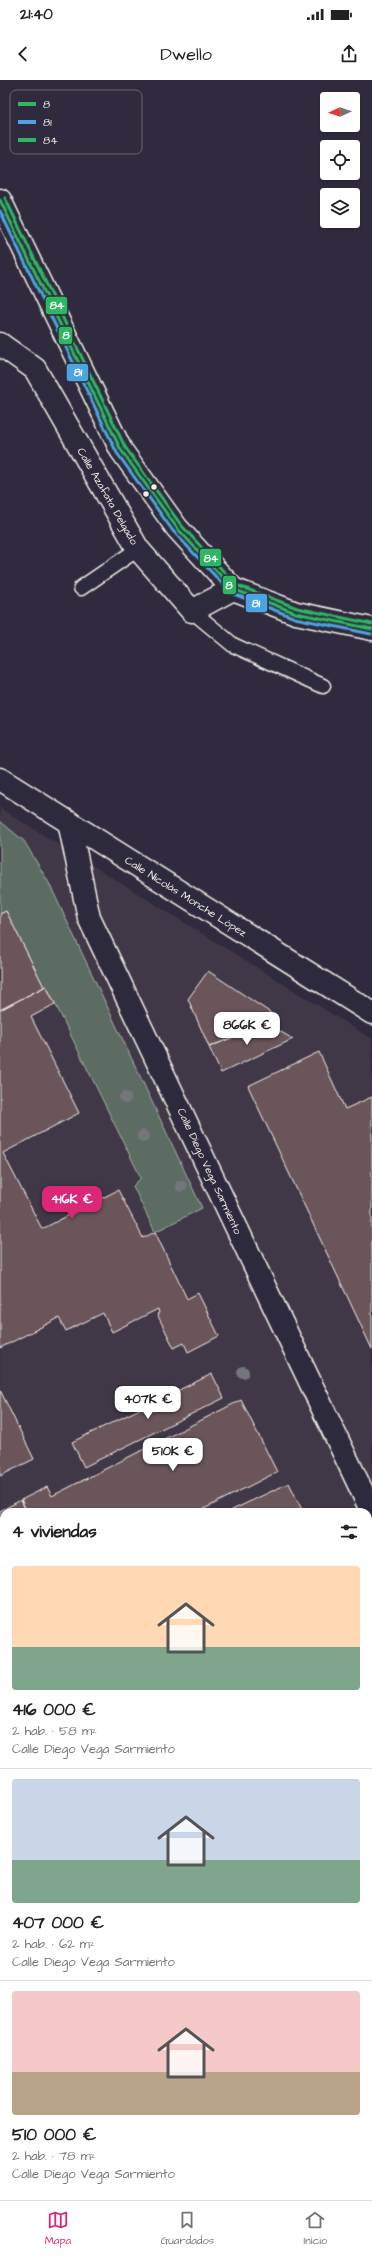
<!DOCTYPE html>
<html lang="es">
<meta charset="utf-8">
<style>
:root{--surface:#fff;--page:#f6f6f6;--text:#202124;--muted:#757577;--line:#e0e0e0;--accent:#db2777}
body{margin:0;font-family:"Architects Daughter",sans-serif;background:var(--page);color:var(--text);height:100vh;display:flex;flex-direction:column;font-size:15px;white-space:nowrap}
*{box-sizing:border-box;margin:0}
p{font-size:13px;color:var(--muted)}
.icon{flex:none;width:22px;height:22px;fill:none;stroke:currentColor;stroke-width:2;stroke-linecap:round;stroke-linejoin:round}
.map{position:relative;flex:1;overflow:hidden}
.sheet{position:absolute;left:0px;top:1428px;width:372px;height:692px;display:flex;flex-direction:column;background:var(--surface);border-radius:12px 12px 0 0;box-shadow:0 1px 3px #0004}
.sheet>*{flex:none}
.needle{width:26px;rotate:267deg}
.buttons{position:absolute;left:320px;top:12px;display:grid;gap:8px}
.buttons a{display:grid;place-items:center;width:40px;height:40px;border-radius:4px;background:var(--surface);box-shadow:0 1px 3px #0004;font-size:20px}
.price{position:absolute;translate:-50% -34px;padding:0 9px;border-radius:8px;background:#fff;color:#222;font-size:13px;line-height:26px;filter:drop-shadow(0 1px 2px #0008)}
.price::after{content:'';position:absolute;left:50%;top:24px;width:12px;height:9px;margin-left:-6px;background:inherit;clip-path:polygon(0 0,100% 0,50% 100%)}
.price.selected{background:var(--accent);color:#fff}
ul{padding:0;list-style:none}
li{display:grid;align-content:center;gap:8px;height:212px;padding:0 12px}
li+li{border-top:1px solid var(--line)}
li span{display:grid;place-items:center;height:124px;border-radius:4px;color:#555}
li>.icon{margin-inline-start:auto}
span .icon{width:72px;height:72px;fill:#fffc;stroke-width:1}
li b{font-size:17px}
h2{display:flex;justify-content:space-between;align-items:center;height:48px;padding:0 12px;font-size:17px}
.status{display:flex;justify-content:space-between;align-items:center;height:28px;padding:0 20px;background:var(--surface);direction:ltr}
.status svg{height:11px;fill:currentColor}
header{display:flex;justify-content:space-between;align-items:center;height:52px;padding:0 12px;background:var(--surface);font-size:18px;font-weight:600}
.tab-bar{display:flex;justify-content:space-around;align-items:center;height:56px;border-top:1px solid var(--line);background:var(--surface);font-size:11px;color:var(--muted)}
.tab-bar a{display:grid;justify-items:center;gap:2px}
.tab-bar .selected{color:var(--accent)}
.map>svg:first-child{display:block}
.built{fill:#413746}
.green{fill:#5b6c64;stroke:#a8aea6}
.building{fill:#6b555a;stroke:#f4f1e8}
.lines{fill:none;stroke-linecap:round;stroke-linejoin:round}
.lane-casing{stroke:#f4f1e8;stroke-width:17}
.street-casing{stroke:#f4f1e8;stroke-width:25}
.lane{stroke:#2f2a3d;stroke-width:14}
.street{stroke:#2f2a3d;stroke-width:22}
.bus-1-casing{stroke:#2f2a3d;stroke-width:6}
.bus-2-casing{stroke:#2f2a3d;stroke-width:6}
.bus-3-casing{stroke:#2f2a3d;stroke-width:6}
.bus-1{stroke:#2db762;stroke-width:3}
.bus-2{stroke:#4ca5e0;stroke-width:3}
.bus-3{stroke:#2db762;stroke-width:3}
.tree{fill:#75767b}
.bus-dot{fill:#f4f1e8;stroke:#2f2a3d;stroke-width:1.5}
.labels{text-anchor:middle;stroke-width:3.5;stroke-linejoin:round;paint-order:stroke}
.street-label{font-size:11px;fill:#f4f1e8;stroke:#2f2a3d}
.key{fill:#2f2a3d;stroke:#6a6670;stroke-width:1}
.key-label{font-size:11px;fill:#f4f1e8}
.line-badge{stroke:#2f2a3d;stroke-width:1.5}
.badge-label{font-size:11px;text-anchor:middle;font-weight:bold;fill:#fff}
</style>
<div class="status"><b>21:40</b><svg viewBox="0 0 49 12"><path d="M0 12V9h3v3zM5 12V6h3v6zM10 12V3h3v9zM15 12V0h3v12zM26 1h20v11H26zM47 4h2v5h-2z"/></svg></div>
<header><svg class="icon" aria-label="back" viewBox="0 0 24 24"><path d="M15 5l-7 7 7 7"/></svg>Dwello<svg class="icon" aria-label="share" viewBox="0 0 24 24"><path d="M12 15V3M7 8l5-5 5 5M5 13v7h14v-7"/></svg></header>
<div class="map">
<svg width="372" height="2120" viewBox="0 0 372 2120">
<rect width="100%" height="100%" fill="#2f2a3d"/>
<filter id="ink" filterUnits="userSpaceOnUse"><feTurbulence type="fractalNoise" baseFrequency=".025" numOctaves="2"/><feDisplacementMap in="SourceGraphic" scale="8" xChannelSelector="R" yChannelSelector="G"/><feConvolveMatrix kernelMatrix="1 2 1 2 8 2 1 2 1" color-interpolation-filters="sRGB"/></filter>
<g filter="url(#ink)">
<!-- built -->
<path class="built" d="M0,728L372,959V2120H17L14,2116H368V1432H4V2095L0,2087Z"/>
<!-- green -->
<path class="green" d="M0,741L24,761L49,803L202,1128L155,1152L133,1106L141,1098L47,907H44L6,831L0,834Z"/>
<!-- building -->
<path class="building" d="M6,831L44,907L0,930V834Z
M208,891L271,933L261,946L209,967L188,919Z
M46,906L55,924L31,937L79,1033L3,1073L42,1149L118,1110L143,1158L155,1152L187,1219L198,1213L219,1256L188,1272L184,1263L174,1268L157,1234L159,1233L158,1229L112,1252L103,1233L66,1251L59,1238L0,1268V930Z
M264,942L293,959L221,993L209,967L261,946Z
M319,972L345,1029L372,1017V1269L248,1006Z
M212,1294L224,1318L84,1387L72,1362Z
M0,1310L34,1379L0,1396Z
M241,1320L277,1392L198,1432H27L21,1420L47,1407L52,1416Z
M289,1403L303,1432H228L253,1420Z
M21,1420L27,1432H4V1530L0,1532V1431Z
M4,1530V1589L0,1592V1532Z
M368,1571L372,1579V1640L368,1642Z
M372,1640V1732L368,1734V1642Z
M4,1685V1803L0,1805V1686Z
M4,1712V1766L0,1768V1714Z
M372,1732V1827L368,1829V1734Z
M4,1843V1870L0,1872V1845Z
M4,1897V1941L0,1943V1899Z
M372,1963V2041L368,2043V1965Z
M372,2041V2120H331L330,2116H368V2043Z
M372,2041V2120H331L330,2116H368V2043Z
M98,2116H305V2120H89Z"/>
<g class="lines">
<!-- lane casing -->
<g class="lane-casing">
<path id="lane" d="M81,508L138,469
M192,531L233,565L323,606
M0,2081L4,2082
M11,2120L14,2116"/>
</g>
<!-- street casing -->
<g class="street-casing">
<path id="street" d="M0,120L121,370L177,448L233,509L296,533L372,549
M0,264L35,289L138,469L192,531L233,509
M0,699L372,933
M69,742L89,838L372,1432"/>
</g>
<!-- lane -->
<use href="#lane" class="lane"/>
<!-- street -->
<use href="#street" class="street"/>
<!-- bus-1 casing -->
<g class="bus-1-casing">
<path id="bus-1" d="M0,120L121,370L177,448L233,509L296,533L372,549"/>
</g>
<!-- bus-2 casing -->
<g class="bus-2-casing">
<path id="bus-2" d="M0,131L117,373L173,451L231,513L295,538L371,554"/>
</g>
<!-- bus-3 casing -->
<g class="bus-3-casing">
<path id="bus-3" d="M5,118L125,367L181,445L236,505L297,528L372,544"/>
</g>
<!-- bus-1 -->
<use href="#bus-1" class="bus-1"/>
<!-- bus-2 -->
<use href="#bus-2" class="bus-2"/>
<!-- bus-3 -->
<use href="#bus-3" class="bus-3"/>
</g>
<!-- trees -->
<g class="tree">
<circle cx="125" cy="1018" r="6"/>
<circle cx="143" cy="1056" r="6"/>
<circle cx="181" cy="1106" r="6"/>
<circle cx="243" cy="1292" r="6"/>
</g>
</g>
<!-- markers -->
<g class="bus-dot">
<circle cx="154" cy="407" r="3.5"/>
<circle cx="146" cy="414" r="3.5"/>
</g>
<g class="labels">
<!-- street labels -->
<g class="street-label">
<text transform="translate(108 416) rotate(60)" y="4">Calle Azafata Delgado</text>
<text transform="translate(186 816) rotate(32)" y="4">Calle Nicolás Monche López</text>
<text transform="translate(210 1091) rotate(65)" y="4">Calle Diego Vega Sarmiento</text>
</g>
</g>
<!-- legend -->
<rect x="10" y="10" width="132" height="64" rx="6" class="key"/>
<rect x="18" y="22" width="18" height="4" fill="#2db762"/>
<rect x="18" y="40" width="18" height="4" fill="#4ca5e0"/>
<rect x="18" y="58" width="18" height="4" fill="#2db762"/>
<g class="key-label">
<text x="43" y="28">8</text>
<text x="43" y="46">81</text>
<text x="43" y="64">84</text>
</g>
<g class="line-badge">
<rect x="45" y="216" width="23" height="19" rx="4" fill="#2db762"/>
<rect x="58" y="246" width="15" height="19" rx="4" fill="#2db762"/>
<rect x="66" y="283" width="23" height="19" rx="4" fill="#4ca5e0"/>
<rect x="199" y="468" width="23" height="19" rx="4" fill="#2db762"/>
<rect x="222" y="495" width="15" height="20" rx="4" fill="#2db762"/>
<rect x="245" y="513" width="23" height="20" rx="4" fill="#4ca5e0"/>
</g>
<g class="badge-label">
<text x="57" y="229">84</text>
<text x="66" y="259">8</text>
<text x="78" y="296">81</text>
<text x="211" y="482">84</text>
<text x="229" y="509">8</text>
<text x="256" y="527">81</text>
</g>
</svg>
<div class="buttons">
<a><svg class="needle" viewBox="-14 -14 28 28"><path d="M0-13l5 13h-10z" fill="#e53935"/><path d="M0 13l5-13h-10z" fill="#757577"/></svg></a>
<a><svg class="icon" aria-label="locate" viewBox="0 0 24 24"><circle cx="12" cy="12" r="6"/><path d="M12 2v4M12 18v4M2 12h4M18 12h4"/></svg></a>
<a><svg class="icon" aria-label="layers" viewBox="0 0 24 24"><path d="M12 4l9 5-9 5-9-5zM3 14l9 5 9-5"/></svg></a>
</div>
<b class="price" style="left:247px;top:966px">866K €</b>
<b class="price selected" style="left:72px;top:1140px">416K €</b>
<b class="price" style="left:148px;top:1340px">407K €</b>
<b class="price" style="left:173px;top:1392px">510K €</b>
<section class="sheet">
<h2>4 viviendas<svg class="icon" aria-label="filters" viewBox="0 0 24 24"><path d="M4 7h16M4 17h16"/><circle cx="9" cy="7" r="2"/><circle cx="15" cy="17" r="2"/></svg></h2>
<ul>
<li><span style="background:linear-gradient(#ffd9b3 65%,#7fa58c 0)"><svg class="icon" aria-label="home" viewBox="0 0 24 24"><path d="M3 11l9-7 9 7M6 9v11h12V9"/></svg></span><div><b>416 000 €</b><p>2 hab. · 58 m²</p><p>Calle Diego Vega Sarmiento</p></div></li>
<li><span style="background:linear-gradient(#c9d6e8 65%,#7fa58c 0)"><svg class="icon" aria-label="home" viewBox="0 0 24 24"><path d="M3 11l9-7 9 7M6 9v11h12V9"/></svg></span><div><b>407 000 €</b><p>2 hab. · 62 m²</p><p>Calle Diego Vega Sarmiento</p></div></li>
<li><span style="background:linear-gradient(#f6c9c9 65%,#b9a48a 0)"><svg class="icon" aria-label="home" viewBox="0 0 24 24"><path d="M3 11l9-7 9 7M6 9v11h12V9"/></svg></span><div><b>510 000 €</b><p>2 hab. · 78 m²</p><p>Calle Diego Vega Sarmiento</p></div></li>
</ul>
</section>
</div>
<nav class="tab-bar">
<a class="selected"><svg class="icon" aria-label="map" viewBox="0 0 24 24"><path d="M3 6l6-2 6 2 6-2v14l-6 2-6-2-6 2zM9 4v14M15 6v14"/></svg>Mapa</a>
<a><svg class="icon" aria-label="saved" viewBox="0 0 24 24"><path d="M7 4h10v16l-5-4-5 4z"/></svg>Guardados</a>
<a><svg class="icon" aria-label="home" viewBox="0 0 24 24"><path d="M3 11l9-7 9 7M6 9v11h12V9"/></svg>Inicio</a>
</nav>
